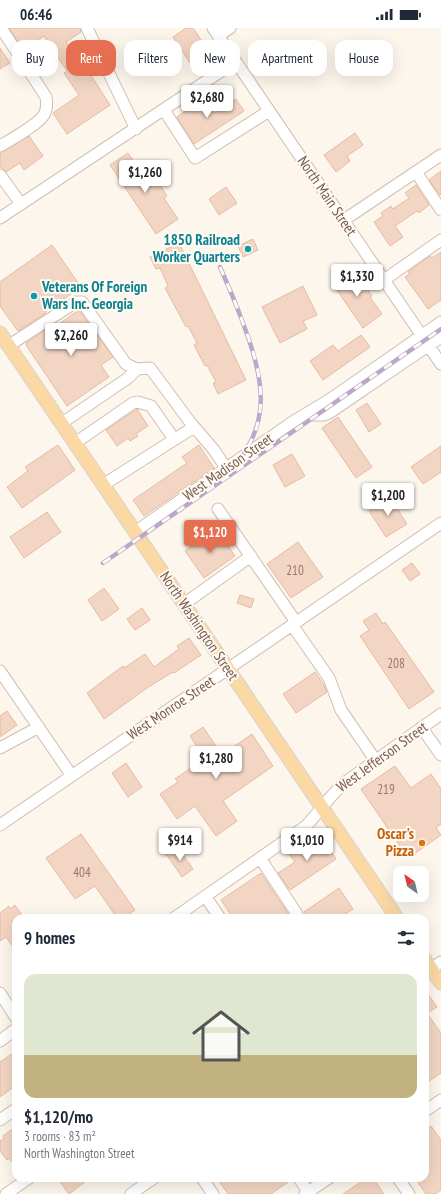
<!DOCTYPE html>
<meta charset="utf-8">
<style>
:root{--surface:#fff;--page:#f6f6f7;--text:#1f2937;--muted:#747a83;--line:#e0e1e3;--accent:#e76f51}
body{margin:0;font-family:"PT Sans Narrow",sans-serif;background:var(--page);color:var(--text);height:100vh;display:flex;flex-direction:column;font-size:15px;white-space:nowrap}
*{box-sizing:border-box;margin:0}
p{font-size:13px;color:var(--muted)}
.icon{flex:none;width:22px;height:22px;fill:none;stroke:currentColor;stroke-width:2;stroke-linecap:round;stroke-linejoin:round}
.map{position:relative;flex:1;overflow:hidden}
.side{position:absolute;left:12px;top:886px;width:417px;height:268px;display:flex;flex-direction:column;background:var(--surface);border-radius:12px;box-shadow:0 4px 16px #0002}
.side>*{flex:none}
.hud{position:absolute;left:12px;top:12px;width:417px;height:36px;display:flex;gap:8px}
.needle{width:26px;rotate:326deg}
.controls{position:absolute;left:393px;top:838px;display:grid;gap:8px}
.controls a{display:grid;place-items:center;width:36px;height:36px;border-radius:8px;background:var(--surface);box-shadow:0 4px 16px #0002;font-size:20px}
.price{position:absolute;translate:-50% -34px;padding:0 9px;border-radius:4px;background:#fff;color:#222;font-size:13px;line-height:26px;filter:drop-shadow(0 1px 2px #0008)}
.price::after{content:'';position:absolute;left:50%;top:24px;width:12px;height:9px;margin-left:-6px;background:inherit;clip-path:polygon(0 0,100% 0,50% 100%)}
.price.selected{background:var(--accent);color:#fff}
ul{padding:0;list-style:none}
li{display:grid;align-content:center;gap:8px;height:212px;padding:0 12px}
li+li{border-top:1px solid var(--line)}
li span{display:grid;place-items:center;height:124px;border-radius:12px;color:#555}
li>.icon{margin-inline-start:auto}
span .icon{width:72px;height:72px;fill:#fffc;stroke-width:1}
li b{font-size:17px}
h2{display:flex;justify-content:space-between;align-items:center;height:48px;padding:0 12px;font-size:17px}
.chip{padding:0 14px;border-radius:12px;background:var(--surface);box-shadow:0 4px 16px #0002;font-size:14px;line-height:36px}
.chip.selected{background:var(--accent);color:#fff}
.status{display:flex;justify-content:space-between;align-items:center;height:28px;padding:0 20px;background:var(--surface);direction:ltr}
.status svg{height:11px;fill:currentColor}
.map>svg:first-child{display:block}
.building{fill:#f3d5c3;stroke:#e6bba3}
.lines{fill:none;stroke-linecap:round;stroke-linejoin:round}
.minor-casing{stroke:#d1beb0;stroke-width:13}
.major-casing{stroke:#dad1cd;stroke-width:15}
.minor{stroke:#fff;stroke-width:11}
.major{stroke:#fbd9a5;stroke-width:13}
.rail-casing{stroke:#b9a8c9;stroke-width:4.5}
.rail{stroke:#fffaf3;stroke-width:3;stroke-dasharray:9;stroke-linecap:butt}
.culture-dot{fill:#0f9aa8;stroke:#fffaf3;stroke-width:1.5}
.food-dot{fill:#e8710a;stroke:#fffaf3;stroke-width:1.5}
.labels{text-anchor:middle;stroke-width:4;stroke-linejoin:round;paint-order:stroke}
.number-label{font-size:13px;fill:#987a6a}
.street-label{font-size:15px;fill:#7a5c4d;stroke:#fffaf3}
.culture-label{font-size:15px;font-weight:bold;fill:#0d838f;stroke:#fffaf3;text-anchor:end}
.food-label{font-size:15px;font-weight:bold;fill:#c56008;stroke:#fffaf3;text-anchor:end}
</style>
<div class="status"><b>06:46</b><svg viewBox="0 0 49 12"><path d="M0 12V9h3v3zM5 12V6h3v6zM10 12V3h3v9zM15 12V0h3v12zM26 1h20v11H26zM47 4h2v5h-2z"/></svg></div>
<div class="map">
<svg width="441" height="1166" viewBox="0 0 441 1166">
<rect width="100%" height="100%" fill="#fdf6ec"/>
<!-- building -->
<path class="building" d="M9,0H80L81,4L66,14L81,36L83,35L110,77L67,106L53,85L79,67L64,45L67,43L44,8L24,22Z
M186,0H193L212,28L194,41L173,9Z
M0,20L10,35L0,41Z
M204,70L214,85L236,71L244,83L194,116L177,89Z
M355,105L363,117L347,128L350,133L336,144L324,127Z
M29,108L43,128L24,142L20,135L6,144L0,138V125Z
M128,125L151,159L158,154L167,168L164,170L178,191L156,206L110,137Z
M441,143V166L440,167L429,152Z
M416,157L429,177L419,185L417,183L395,198L403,209L390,218L374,194L383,188L381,185L391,178L393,181L409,170L405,165Z
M226,159L237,175L219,187L209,171Z
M253,211L258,222L243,229L238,218Z
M179,215L246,352L218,366L213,355L216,354L207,337L205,338L194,317L197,315L188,298L186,299L165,260L168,258L160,240L156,241L150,229Z
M52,217L81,259L45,284L46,285L18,303L0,278V254Z
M441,224V272L428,281L405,249L410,246L408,244L430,228L432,230Z
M356,242L362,250L360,251L372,268L370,269L382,286L363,300L332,255L342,248L343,250Z
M303,258L317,287L303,293L307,301L280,315L262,279Z
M79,282L113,329L101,337L109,349L67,378L26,317L27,316L26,315L55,296L56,298Z
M361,307L370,319L323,352L310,333L333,317L338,323Z
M367,375L381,396L369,404L356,382Z
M137,381L148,398L136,406L138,408L130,413L128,410L117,418L106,402Z
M338,389L372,439L356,450L322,400Z
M58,417L75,442L22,480L7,459L28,443L25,439Z
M199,417L214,440L144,488L133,472L187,435L182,429Z
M441,418V444L423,456L411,439Z
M292,426L305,448L285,459L273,437Z
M390,469L407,496L386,509L369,483Z
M47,484L61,504L24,530L10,509Z
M213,504L218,511L222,509L235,528L204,550L185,523Z
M298,514L323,549L291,570L267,536Z
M412,535L420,546L410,553L402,542Z
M104,560L119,581L102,593L88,572Z
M240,567L254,571L251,580L237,575Z
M142,580L150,592L135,602L127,591Z
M376,585L383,596L385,594L434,664L409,681L360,608L369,602L363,593Z
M189,610L201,627L174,645L173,644L147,660L104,691L87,665L123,638L124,640L145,626L154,639L179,621L177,618Z
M315,644L324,657L327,664L296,685L283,666Z
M7,683L17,697L0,709V688Z
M203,699L222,727L252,706L273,738L223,773L237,793L216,808L195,778L177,791L160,766L178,754L175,751L202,732L196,724L199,722L190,708Z
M126,735L142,759L128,769L112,745Z
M395,738L411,760L431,746L441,761V796L436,800L441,807L411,828L406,827L361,761Z
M319,805L336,831L290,862L278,845L295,834L289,826Z
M81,806L135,882L123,890H117L95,858L75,871L46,830Z
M177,818L193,841L182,849L166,826Z
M261,845L289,887L285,890H233L221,872Z
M339,860L353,881L339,890H308L304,884Z
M15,877L24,890H16V923L6,909L0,913V885L9,878L10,881Z
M425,962L437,979L427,985L441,1005V1045L425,1056Z
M16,1023V1057L0,1069V1034Z
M431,1098L441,1112V1162L435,1166H426L415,1150H425V1102Z
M11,1102L16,1109L12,1113L16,1118V1139L9,1130L7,1132L0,1123V1113L4,1110L3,1108Z
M57,1150H90L69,1166Z
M217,1150H292V1151L271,1166H228Z
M367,1150H373L384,1166H343Z"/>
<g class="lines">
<!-- minor casing -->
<g class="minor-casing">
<path id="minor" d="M87,0L136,101
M213,0L441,336
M218,8L230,0
M164,82L195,130L269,83
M0,118C10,112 41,95 45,85C47,80 47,75 46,69L1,0
M416,144L441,182
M0,147L21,176
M0,190L235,34
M344,192L441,127
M384,252L441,212
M8,318L76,274H82L126,336L137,341L150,340L190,394L214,422L226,440
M304,387H323L329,385L441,309
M62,395L128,350L137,341
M75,415L133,375L138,374L151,378L174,411
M103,457L194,399
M218,481L296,594
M135,504L291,395L332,370L441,294
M184,576L251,528
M292,597L329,650L341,682L376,733
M0,643L72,748
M422,700L441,727
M0,720L39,699
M0,797L441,495
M260,830L297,886
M205,868L220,890
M174,890L306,798C319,784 330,768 344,755L441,686
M431,941L441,934
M0,965L16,990
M0,1013L16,1001
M425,1083L441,1072
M0,1092L16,1081
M202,1150L213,1166
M299,1150L308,1164
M398,1150L409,1166
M6,1166L29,1150
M131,1166L154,1150
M305,1166L329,1150"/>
</g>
<!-- major casing -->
<g class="major-casing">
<path id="major" d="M0,305L397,890
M425,932L441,955"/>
</g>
<!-- minor -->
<use href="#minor" class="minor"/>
<!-- major -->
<use href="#major" class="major"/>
<!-- rail casing -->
<g class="rail-casing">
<path id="rail" d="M220,239C228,257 236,276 243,295C264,350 274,397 229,444
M103,535L441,301"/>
</g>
<!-- rail -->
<use href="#rail" class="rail"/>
</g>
<!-- markers -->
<g class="culture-dot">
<circle cx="248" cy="221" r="4"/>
<circle cx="34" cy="268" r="4"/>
</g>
<circle class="food-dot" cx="422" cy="815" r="4"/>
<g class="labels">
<!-- number labels -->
<g class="number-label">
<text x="295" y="547">210</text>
<text x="396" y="640">208</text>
<text x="386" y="766">219</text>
<text x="82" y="849">404</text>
</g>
<!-- street labels -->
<g class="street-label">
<text transform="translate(327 168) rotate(56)" y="5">North Main Street</text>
<text transform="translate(228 439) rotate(-35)" y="5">West Madison Street</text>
<text transform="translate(199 598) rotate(56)" y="5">North Washington Street</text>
<text transform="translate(171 680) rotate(-34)" y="5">West Monroe Street</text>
<text transform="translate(382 729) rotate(-36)" y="5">West Jefferson Street</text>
</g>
<!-- culture labels -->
<g class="culture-label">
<text x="240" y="217">1850 Railroad<tspan x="240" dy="17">Worker Quarters</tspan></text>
<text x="42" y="264" text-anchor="start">Veterans Of Foreign<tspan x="42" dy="17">Wars Inc. Georgia</tspan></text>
</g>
<!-- food labels -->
<g class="food-label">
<text x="414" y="811">Oscar's<tspan x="414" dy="17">Pizza</tspan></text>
</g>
</g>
</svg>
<div class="controls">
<a><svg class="needle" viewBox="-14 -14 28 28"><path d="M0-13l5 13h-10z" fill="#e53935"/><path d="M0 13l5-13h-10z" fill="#747a83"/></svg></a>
</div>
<b class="price" style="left:207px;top:91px">$2,680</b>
<b class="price" style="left:145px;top:166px">$1,260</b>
<b class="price" style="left:357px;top:270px">$1,330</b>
<b class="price" style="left:71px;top:329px">$2,260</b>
<b class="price" style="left:388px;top:489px">$1,200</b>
<b class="price selected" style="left:210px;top:526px">$1,120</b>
<b class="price" style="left:216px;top:752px">$1,280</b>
<b class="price" style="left:180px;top:834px">$914</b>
<b class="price" style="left:307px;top:834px">$1,010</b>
<div class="hud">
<a class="chip">Buy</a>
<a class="chip selected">Rent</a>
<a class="chip">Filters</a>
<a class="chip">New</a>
<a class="chip">Apartment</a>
<a class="chip">House</a>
</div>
<section class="side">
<h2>9 homes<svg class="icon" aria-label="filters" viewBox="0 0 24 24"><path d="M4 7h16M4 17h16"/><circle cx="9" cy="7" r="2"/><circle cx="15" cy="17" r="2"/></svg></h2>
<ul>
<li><span style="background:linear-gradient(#dfe7d0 65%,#c2b280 0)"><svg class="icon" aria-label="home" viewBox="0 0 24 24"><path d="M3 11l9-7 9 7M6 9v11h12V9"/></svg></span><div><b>$1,120/mo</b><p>3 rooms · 83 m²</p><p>North Washington Street</p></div></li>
</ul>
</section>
</div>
